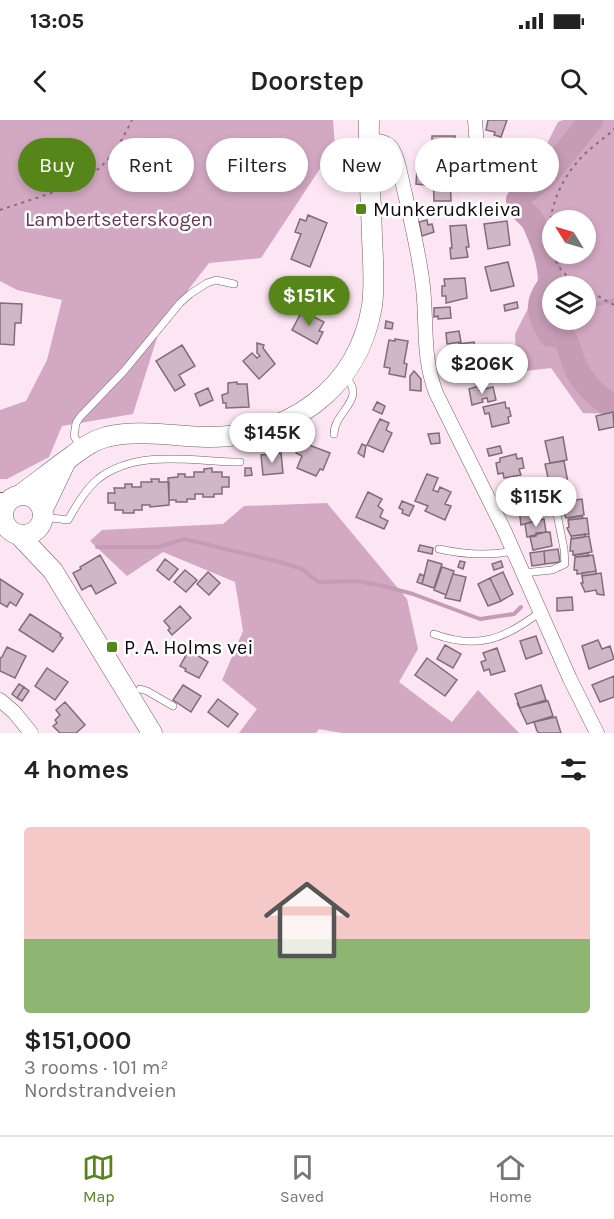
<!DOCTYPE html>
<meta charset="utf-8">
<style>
:root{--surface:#fff;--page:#f6f6f6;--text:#222;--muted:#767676;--line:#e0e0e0;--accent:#56861a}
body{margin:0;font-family:Karla,sans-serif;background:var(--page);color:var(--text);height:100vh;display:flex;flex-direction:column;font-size:22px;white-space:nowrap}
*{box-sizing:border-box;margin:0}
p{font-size:20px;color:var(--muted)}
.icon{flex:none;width:33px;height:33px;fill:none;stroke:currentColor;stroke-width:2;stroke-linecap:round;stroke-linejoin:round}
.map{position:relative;height:613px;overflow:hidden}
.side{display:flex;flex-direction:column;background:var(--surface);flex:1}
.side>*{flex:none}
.top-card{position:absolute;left:18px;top:18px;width:579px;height:54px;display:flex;gap:12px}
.needle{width:39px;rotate:307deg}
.tools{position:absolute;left:542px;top:90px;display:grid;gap:12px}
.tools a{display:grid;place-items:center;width:54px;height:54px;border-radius:50%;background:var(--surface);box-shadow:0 3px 9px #0003;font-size:30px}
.price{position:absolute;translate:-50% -51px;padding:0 14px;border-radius:21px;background:#fff;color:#222;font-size:20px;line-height:39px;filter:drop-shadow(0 2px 3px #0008)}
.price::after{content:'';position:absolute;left:50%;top:36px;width:18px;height:14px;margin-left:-9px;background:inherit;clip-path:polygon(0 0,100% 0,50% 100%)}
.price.active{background:var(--accent);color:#fff}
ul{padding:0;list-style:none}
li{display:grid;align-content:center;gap:12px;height:318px;padding:0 24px}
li+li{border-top:2px solid var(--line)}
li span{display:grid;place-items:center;height:186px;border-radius:6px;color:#555}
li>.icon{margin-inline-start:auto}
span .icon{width:108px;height:108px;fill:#fffc;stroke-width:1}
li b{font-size:26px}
h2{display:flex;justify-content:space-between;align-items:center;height:72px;padding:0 24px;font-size:26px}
.tag{padding:0 21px;border-radius:27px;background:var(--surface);box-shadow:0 3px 9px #0003;font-size:21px;line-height:54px}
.tag.active{background:var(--accent);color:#fff}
.status{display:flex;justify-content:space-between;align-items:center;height:42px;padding:0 30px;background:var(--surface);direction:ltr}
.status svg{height:16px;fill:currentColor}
header{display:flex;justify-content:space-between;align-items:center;height:78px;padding:0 24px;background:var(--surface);font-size:27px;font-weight:600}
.tab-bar{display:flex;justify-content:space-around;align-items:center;height:84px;border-top:2px solid var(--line);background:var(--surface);font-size:16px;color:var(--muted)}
.tab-bar a{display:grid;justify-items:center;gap:3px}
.tab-bar .active{color:var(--accent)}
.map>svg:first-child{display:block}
.forest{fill:#d3a8c3;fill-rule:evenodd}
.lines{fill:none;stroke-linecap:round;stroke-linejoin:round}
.stream{stroke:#c59bb5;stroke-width:4}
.river{stroke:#c59bb5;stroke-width:24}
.building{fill:#d0b7c6;stroke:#836c7a;stroke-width:1.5}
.service-casing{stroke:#745d6b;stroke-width:8}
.minor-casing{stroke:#745d6b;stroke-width:15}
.tertiary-casing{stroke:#745d6b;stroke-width:18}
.secondary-casing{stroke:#745d6b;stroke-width:21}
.path{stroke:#80717a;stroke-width:2;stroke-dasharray:3 4.5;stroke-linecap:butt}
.service{stroke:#fff;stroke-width:7}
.minor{stroke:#fff;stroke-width:14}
.tertiary{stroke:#fff;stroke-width:16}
.secondary{stroke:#fff;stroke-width:20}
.poi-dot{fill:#56861a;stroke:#fff;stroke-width:2}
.labels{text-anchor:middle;stroke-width:5;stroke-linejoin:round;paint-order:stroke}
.poi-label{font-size:20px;fill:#11080e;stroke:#fff;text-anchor:start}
.park-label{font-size:20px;fill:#683156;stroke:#fff}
</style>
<div class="status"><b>13:05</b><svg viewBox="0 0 49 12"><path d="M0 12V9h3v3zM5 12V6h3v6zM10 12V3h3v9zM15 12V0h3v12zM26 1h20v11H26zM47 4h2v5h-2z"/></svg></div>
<header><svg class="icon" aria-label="back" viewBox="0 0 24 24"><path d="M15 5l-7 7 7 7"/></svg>Doorstep<svg class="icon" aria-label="search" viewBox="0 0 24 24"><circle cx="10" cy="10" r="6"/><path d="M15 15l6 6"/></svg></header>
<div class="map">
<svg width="614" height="613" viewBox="0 0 614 613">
<rect width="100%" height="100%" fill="#fce6f3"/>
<!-- forest -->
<path class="forest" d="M0,0H333L335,26L261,138L209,143L161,205L133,294L62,306L49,337L7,359H0V290L26,281L47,240L62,180L17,170L0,161Z
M563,0H614V294L583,293L551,248L517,252L515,214L545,155L529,81L538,41L558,2ZM552,100H585V134H552ZM552,166H585V200H552Z
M327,383L407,479L418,529L399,562L452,602L478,570L519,613H342L319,609L316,613H239L257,589L222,560L243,511L235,462L163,432L127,456L90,421L102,410L223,404L244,386Z"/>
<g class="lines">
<!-- stream -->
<path class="stream" d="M550,164L567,166
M585,187L614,180
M97,427H158L184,419L280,442L302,449L318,462L357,461L383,466L413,474L480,499L514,494L521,487"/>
<!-- river -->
<path class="river" d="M591,0L547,55L521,75L518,80C521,94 529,93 534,103C543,123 550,141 550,164C534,185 539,193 550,215H562C570,224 570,235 575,246C583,264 597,277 614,287"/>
</g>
<!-- building -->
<path class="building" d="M488,0H507L501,17L494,15L495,12L486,10Z
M432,16H455V27L432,26Z
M490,25L502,28L500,38L487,35Z
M432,26L455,27V38L435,37V34H432Z
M417,50L426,51L425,65L416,64Z
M450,54L451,81H434L433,55Z
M308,95L327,103L310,147L291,139L301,114L295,112L300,99L306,101Z
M427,100L428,105L432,104L434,112L422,116L419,102Z
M507,101L510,125L488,129L484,104Z
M466,105L469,127H466L468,137L451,139L450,128H452L450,106Z
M508,142L514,166L491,171L485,147Z
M465,158L467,178L446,183V176H442V166H445L444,159Z
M327,169L343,173L337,193L321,188Z
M517,182L518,188L505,191L504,185Z
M0,183L22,184L21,203H15L14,225L0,224Z
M450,187L451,198L438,199V196L434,197V188Z
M302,191L324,202L319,211L323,212L317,224L292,210Z
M386,201L393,203L392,209L385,208Z
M459,211L461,222L447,224L446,213Z
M395,219L408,221L404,243L407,244L405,257L389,254L390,248L384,247L389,220L395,221Z
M474,222L477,238L476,241L470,242L471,250L452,256L447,242L449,241L448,235L461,233L459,224Z
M257,223L264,225L263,228L275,244L259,259L243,241L252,233L257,238L260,236L257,233Z
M182,225L195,246L179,255L185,265L175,271L156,241Z
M414,251L421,259V271L410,270V256Z
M237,262V264H247L249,287L226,288V283H223L222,275L228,273V263Z
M479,266L480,270L493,267L496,280L488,282L487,278L482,279L483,282L472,285L469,269Z
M208,268L213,280L200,286L195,274Z
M377,282L385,286L382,294L373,290Z
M505,282L506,288H509L511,296L508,297L509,303L492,307L489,293L485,294L483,287Z
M613,292L614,307L599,310L596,296Z
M380,299L389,303L386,310L392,313L383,332L367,325Z
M439,313L440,323L431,324L428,314Z
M563,317L567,340L550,343L545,321Z
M301,322L330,333L323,350L320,349L316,356L297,348L302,336L296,333Z
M362,324L366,326L364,337L358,333Z
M500,326L502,333L489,336L487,329Z
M281,333L283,353L263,355L261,335Z
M516,334L517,339L522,338L524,348L519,349L521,355L504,358L503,353L498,354L496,343L500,342V338Z
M564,341L568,363L550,367L545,344Z
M212,348V352H222V357H229V367H222V374H214V377H203V374H195V379H187V382H176V380H169L168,358L178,357V354H185V357H194V352H204V349Z
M245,348H251L252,355L245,356Z
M427,354L438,358L433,370L438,372L440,367L451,372L445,384L451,386L445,400L425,391L428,386L415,381Z
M151,359H159V362H169V385L150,387V385H142V390H134V393H123V390H115V383H108V373H115L114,368H125V364H132V367H141V362H152Z
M368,372L382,379L378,386L383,390L380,397L388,401L384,409L356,397Z
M567,374L568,381L560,382L559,375Z
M582,379L584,395L566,398L562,389H564L563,382Z
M402,381L414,386L409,396L402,393L403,390L399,388Z
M539,386L541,399L521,405L519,389Z
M582,396L583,398L569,400V398Z
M587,398L589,414L571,416L567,408L569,407L568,400Z
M544,399L546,412L527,417L525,404Z
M550,412L552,426L533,430L530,417L536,416V413Z
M585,414V417L572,419L571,416Z
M589,416L592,432L573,435V431H570L571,419Z
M420,425L433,428L432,434L418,431Z
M558,429L560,442L545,444L544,431Z
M544,431L545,444L532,446L530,433Z
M588,433L589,436L576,437L575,435Z
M100,435L116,463L96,474L91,465L82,470L73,453L81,449L80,447Z
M593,435L596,451L577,454V450H574L575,437Z
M165,439L178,449L169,460L157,450Z
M428,440L442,444L434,468L422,464Z
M460,441L465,442L463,449L458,447Z
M501,441L503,447L494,450L492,444Z
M442,447L454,451L446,475L434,470Z
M185,450L197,460L186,472L174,462Z
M596,451V454L582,456V453Z
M208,452L220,463L209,475L197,464Z
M503,452L513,474L501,481L490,458Z
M601,453L604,475L597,474L596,470L585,472L581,463H583L582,456Z
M420,454L424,456L422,464L417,462Z
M453,454L466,457L460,481L445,478Z
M490,458L501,481L488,486L478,464Z
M0,459L23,474L16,486L10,482L7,487L0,483Z
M572,477L573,490L557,491V478Z
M180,486L191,498L172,515L168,510L170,508L164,501Z
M30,494L61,514L60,516L63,518L53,532L19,510Z
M536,516L542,533L526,539L520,521Z
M598,520L602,529L610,526L614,539L589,549L582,526Z
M445,525L461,534L453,548L437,539Z
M7,527L26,536L15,558L0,551V538L2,537Z
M497,528L505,551L491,555L489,549L484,551L481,542L486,540L483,533Z
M189,530L208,542L199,558L185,551L186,549L180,546Z
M427,538L457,560L445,576L415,555Z
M47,548L68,562L55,580L35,566Z
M614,556V577L600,582L592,565Z
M19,564L24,567L17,578L12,574Z
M183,565L201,576L191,592L173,580Z
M541,565L546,580L520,588L515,574Z
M24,567L29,571L22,581L17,578Z
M218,579L238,594L228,607L208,592Z
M548,581L553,596L527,604L517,583L520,588Z
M65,582L85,605L76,613H60L53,606L57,603L55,600L60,595L56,590Z
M556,597L561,613H539L537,611L534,602Z"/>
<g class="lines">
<!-- service casing -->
<g class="service-casing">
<path id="service" d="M334,314C334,291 368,280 345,256
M81,328L74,316L76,303L80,297L124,251L180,183L190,174L207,163L216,160L234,164
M43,397L68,400C76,386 85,370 98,359C138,328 195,342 240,342
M439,429C462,434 490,436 513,431
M523,453L552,450L565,444L564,429L554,379
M434,514C477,530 505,519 540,492
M140,569L147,571L173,586"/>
</g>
<!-- minor casing -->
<g class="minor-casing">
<path id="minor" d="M475,0L477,27
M369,20C391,21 393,26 399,47C407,84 417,122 422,159C428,200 421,233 436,273L504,410L570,559L597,613
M0,580L14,592L31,613"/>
</g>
<!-- tertiary casing -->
<g class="tertiary-casing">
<path id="tertiary" d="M0,381H8
M0,405L7,407"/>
</g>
<!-- secondary casing -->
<g class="secondary-casing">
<path id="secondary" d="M3 395a20 20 0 1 1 40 0a20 20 0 1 1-40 0Z
M20,375C35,364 49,353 64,342C78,332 88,322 106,317C138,309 173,316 206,317C288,318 358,270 372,186C375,164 373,141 372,118C371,79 368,39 369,0
M43,389L66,341
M19,415L53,451L152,613"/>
</g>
<!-- path -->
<path class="path" d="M0,90C28,80 76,68 98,49C114,36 123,18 132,0
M552,129C544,99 558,64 578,41C588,29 603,20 614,9
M553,134C558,149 567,158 581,166
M585,169L614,185"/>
<!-- service -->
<use href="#service" class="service"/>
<!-- minor -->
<use href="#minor" class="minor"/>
<!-- tertiary -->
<use href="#tertiary" class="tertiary"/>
<!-- secondary -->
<use href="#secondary" class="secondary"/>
</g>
<!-- markers -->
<g class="poi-dot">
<rect x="355" y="83" width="12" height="12" rx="3"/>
<rect x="106" y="521" width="12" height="12" rx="3"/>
</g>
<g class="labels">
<!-- poi labels -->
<g class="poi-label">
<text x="373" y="96">Munkerudkleiva</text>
<text x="124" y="534">P. A. Holms vei</text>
</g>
<!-- park labels -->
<g class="park-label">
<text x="119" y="106">Lambertseterskogen</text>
</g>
</g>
</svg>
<div class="tools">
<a><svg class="needle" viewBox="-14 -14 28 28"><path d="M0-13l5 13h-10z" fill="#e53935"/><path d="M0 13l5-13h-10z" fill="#767676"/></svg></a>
<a><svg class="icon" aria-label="layers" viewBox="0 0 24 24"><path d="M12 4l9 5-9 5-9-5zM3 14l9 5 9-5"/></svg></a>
</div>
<b class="price active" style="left:309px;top:207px">$151K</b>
<b class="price" style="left:482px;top:275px">$206K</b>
<b class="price" style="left:272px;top:344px">$145K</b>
<b class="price" style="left:536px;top:408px">$115K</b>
<div class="top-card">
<a class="tag active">Buy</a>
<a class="tag">Rent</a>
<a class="tag">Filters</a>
<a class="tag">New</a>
<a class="tag">Apartment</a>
</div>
</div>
<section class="side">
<h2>4 homes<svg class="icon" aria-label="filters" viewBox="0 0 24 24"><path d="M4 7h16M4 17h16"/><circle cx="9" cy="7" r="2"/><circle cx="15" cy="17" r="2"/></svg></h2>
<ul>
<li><span style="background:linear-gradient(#f6c9c9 60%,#8fb573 0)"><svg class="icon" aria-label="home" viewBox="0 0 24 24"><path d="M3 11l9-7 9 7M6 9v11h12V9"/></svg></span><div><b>$151,000</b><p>3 rooms · 101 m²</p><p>Nordstrandveien</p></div></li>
</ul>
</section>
<nav class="tab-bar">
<a class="active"><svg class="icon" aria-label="map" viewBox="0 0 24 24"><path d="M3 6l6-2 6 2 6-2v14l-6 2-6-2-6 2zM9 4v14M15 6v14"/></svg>Map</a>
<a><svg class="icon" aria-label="saved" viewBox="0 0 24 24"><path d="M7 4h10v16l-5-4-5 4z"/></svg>Saved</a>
<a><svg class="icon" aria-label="home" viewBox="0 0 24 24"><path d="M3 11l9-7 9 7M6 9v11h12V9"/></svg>Home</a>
</nav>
